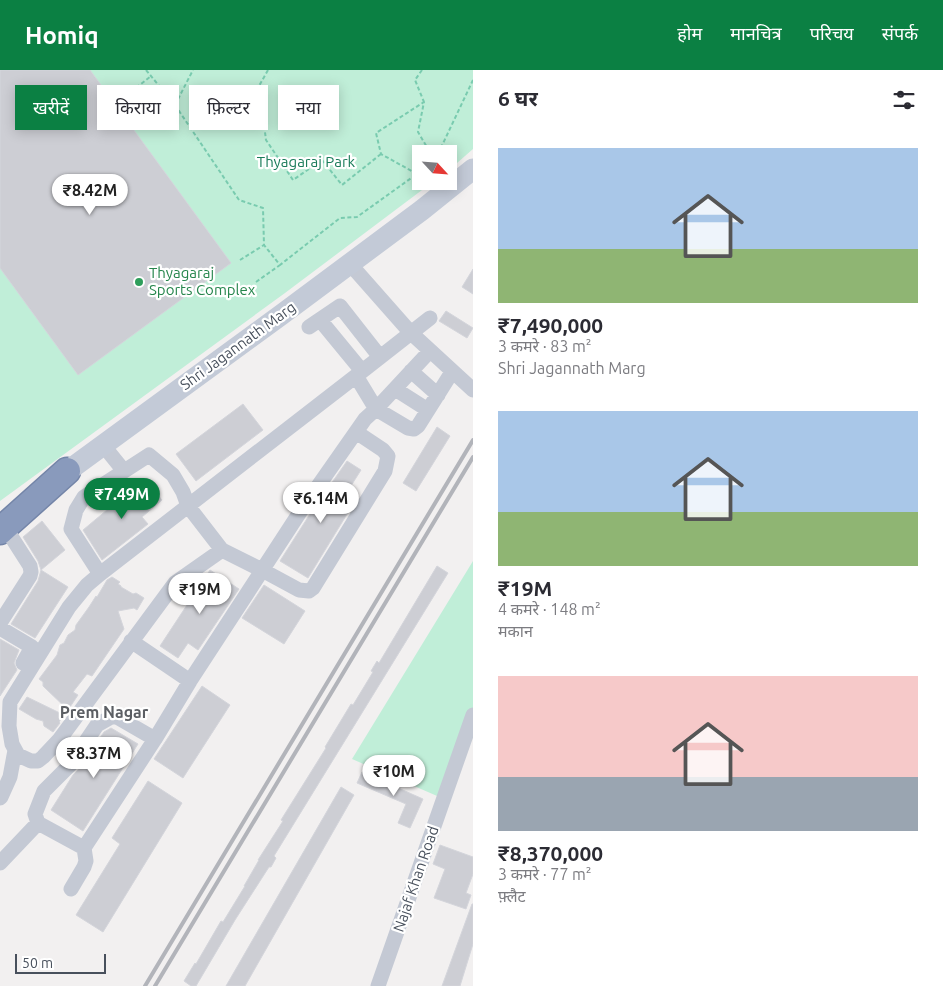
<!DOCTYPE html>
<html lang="hi">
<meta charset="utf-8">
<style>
:root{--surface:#fff;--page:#f2f2f3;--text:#2b2b33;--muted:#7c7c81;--accent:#0b8043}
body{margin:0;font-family:Ubuntu,"Noto Sans Devanagari",sans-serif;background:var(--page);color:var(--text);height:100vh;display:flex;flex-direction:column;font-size:19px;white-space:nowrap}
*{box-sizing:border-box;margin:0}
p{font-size:16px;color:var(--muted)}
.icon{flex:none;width:28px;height:28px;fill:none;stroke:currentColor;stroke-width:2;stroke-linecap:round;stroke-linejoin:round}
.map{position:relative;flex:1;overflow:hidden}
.details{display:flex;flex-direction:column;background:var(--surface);width:470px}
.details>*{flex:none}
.guide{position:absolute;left:15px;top:15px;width:382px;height:45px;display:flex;gap:10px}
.needle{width:32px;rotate:116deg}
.controls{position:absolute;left:412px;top:75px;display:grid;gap:10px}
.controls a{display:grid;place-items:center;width:45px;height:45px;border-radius:0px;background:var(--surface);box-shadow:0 2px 12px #0003;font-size:25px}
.scale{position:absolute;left:15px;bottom:12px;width:91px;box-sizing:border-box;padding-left:5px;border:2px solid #48505c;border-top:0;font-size:14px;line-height:18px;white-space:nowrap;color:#48505c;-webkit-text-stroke:4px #fff;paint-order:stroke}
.price{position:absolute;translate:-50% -42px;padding:0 11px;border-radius:18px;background:#fff;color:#222;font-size:16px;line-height:32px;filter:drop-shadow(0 1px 2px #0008)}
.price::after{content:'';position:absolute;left:50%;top:30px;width:15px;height:11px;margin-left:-8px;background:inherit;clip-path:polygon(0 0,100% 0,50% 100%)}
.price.current{background:var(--accent);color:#fff}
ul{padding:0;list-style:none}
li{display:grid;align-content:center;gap:10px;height:265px;padding:0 25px}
li span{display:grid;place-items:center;height:155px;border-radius:0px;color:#555}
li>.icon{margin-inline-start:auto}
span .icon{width:90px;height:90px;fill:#fffc;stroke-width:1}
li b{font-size:21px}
h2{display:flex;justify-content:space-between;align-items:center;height:60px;padding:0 25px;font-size:21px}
.chip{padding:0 18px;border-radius:0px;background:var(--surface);box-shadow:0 2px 12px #0003;font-size:18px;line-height:45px}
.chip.current{background:var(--accent);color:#fff}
header{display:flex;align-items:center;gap:30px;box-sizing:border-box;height:70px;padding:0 25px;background:var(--accent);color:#fff}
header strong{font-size:24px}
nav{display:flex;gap:28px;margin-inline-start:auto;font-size:18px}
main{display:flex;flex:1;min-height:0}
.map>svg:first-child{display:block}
.green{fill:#c0eed8}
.building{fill:#cdced4;stroke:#d4d5db}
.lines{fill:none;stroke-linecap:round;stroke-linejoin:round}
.highway-casing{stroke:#7485a8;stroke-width:29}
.path{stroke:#79cbaf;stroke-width:2;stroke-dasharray:4 2.5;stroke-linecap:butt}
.street{stroke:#c4c9d4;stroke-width:15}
.secondary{stroke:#c3cad7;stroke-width:21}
.highway{stroke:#899abc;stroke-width:26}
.rail{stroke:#b2b4ba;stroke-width:4}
.leisure-dot{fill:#2e9e5b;stroke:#fff;stroke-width:2}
.labels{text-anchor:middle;stroke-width:4.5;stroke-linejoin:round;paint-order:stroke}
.park-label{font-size:15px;fill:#1a7c5a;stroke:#fff}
.leisure-label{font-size:15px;fill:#27864d;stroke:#fff;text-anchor:start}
.street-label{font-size:15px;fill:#48505c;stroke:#fff}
.neighbourhood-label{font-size:16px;font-weight:bold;fill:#5c5f64;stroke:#fff}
</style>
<header>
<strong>Homiq</strong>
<nav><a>होम</a><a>मानचित्र</a><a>परिचय</a><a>संपर्क</a></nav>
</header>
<main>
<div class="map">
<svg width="473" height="916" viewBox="0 0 473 916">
<rect width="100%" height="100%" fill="#f2f0f0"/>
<!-- green -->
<path class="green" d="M0,0H473V79L449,100V84H421V111H434L285,223L0,431Z
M473,491V645L444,729L352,689Z"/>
<!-- building -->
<path class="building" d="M0,0H90L231,193L78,305L0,198Z
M473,199V224L462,217Z
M446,241L473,258L467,268L439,251Z
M243,334L263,360L196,411L176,384Z
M437,357L450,366L416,421L403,413Z
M347,391L361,400L342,430L352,436L308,508L280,491L310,444Z
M144,409L162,430L142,447L148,454L102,490L83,460Z
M42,451L65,480L41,500L38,491L23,467Z
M437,496L448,503L274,786L276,788L271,797H269L235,850L196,916H191L184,911L195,893L196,894L221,851L223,852L245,816H244L259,790H258L283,751L281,750L326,678L325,677L351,634L353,635L373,602L371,601L377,591L379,593Z
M41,500L68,517L35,568L11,554L38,511Z
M210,500L239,519L198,580L188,573L178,588L160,576Z
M112,507L120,512L118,514L121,516V517L133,524L136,523L144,528L137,540L134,538L118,541L124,559L92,606L87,604L73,622L78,625L68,640L43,616V612L39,609L57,585L60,575L64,573L68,565L75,560L76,555L89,537L96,526L97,527L107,510Z
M264,515L305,541L284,574L242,548Z
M0,569L19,580L14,593L17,600L0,626Z
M202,616L230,635L183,708L154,689Z
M27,627L64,645L59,652L60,653L53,662L44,656L43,651L36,649L19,639Z
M111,658L138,674L83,761L51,740L73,705L78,700L104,662Z
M362,702L423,729L410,758L398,753L406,734L357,713Z
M148,711L182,733L103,862L76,845L120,774L112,768Z
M341,717L354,725L245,916H226Z
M440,775L473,787V804L466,823L471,825L466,839L434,828L445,799L433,794Z
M472,834H473V874L460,916H442Z"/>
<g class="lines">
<!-- highway casing -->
<g class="highway-casing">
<path id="highway" d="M0,461L67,401"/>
</g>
<!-- path -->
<path class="path" d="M146,0L175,35L239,130L263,138L264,175L280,195L340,148L357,147L421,101
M268,0L259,16L266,70L293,110L322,90L342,115L381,84
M422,0L415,10L424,32
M121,30L151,6
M175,35L193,0
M438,84L473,10
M417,104L381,84L376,63L424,32L418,62L431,84
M240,190L264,175
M256,212L280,195"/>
<!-- street -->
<path class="street" d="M350,194L410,262L473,320
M320,250L362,301
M309,257L340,236L380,287
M430,281L376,339L408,358L414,359L418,356L452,302
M411,301L438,325
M395,319L428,340
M103,375L124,401
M222,480L175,513L59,670L43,687L38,691H31L18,685L12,674L9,656L10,632L69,537L87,515L100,504L356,306L430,248
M100,504L71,459L76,440L84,427L149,385L173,405L183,422L188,436L222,480L262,500L299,520L309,521L313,518L385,401L388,386L383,380L356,362
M0,553L30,506L31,502L30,496L5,457
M0,558L32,577L23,593
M131,571L190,611
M0,728L1,727L10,707L15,680
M84,778L38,753L35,744L44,721L70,695L97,655L111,647H117L155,669
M0,793L38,753
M71,819L84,797L86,791L84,778L155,669L190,611L302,439L365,349L376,339L356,306
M378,916L473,645"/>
<!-- secondary -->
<path class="secondary" d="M54,411L281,245L422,140L473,99"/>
<!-- highway -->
<use href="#highway" class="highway"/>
<!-- rail -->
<path class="rail" d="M145,916L473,370
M155,916L473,387"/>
</g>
<!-- markers -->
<circle class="leisure-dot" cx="139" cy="212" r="5"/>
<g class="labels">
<!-- park labels -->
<g class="park-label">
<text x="306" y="97">Thyagaraj Park</text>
</g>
<!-- leisure labels -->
<g class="leisure-label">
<text x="149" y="208">Thyagaraj<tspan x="149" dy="17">Sports Complex</tspan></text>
</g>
<!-- street labels -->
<g class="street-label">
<text transform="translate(238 276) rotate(-36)" y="5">Shri Jagannath Marg</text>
<text transform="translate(416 809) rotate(-71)" y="5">Najaf Khan Road</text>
</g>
<!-- neighbourhood labels -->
<g class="neighbourhood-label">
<text x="104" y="648">Prem Nagar</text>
</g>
</g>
</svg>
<div class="controls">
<a><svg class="needle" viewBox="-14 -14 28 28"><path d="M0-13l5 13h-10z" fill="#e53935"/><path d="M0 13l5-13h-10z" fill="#7c7c81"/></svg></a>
</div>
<div class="scale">50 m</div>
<b class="price" style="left:90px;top:146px">₹8.42M</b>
<b class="price current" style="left:122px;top:450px">₹7.49M</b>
<b class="price" style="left:321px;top:454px">₹6.14M</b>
<b class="price" style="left:200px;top:545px">₹19M</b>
<b class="price" style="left:94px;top:709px">₹8.37M</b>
<b class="price" style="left:394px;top:727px">₹10M</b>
<div class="guide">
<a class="chip current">खरीदें</a>
<a class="chip">किराया</a>
<a class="chip">फ़िल्टर</a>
<a class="chip">नया</a>
</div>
</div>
<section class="details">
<h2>6 घर<svg class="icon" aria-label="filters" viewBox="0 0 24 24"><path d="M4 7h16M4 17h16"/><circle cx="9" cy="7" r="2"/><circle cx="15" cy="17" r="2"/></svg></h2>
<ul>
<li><span style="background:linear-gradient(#a9c7e8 65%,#8fb573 0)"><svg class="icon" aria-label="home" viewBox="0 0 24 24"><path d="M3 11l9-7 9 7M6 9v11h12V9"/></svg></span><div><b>₹7,490,000</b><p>3 कमरे · 83 m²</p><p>Shri Jagannath Marg</p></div></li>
<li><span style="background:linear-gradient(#a9c7e8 65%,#8fb573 0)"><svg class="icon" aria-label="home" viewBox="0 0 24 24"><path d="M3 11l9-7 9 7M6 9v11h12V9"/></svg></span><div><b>₹19M</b><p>4 कमरे · 148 m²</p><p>मकान</p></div></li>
<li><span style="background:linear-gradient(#f6c9c9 65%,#9aa5b1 0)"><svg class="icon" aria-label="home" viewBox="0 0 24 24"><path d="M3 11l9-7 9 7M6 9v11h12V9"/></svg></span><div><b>₹8,370,000</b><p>3 कमरे · 77 m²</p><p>फ़्लैट</p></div></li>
</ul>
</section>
</main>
